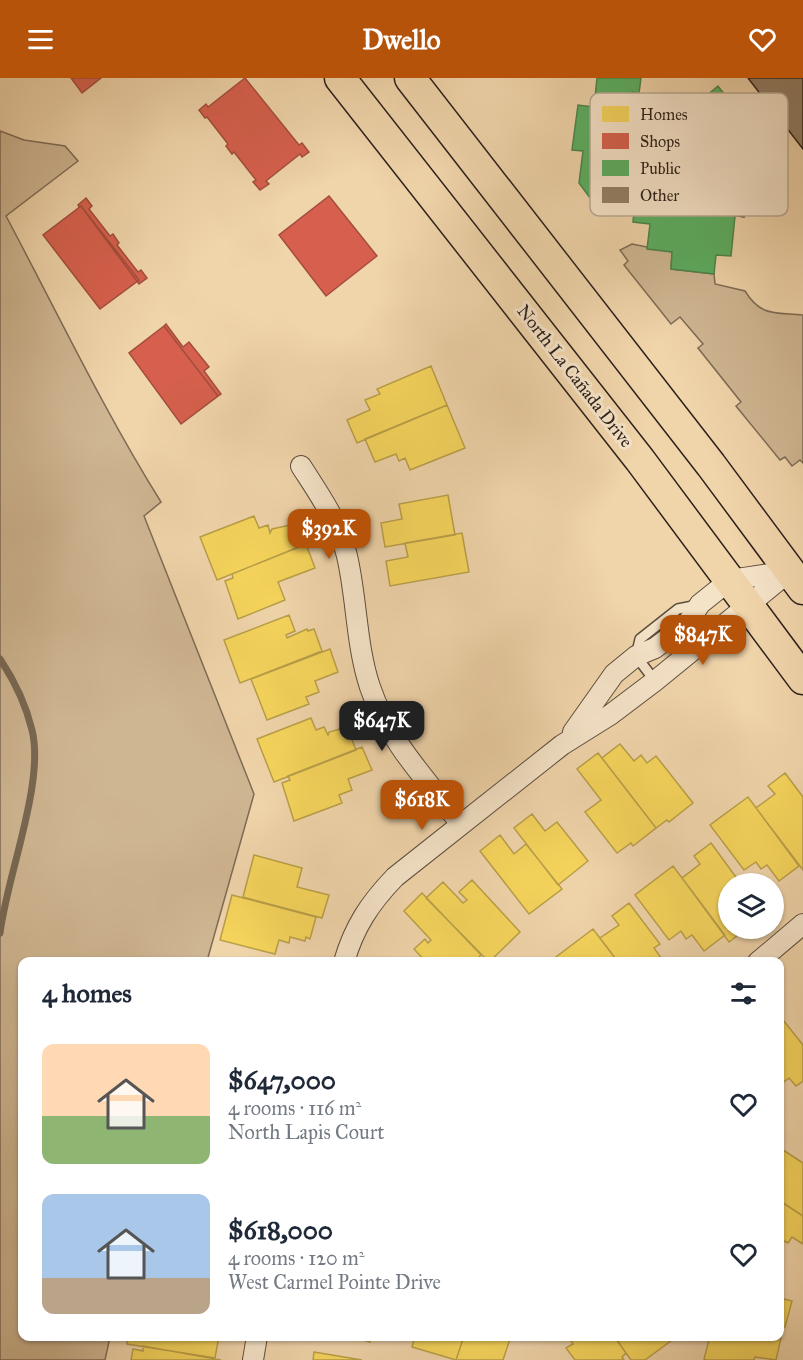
<!DOCTYPE html>
<meta charset="utf-8">
<style>
:root{--surface:#fff;--page:#f2f2f3;--text:#1f2937;--muted:#747a83;--accent:#b45309}
body{margin:0;font-family:"IM FELL Great Primer",serif;background:var(--page);color:var(--text);height:100vh;display:flex;flex-direction:column;font-size:22px;white-space:nowrap}
*{box-sizing:border-box;margin:0}
p{font-size:20px;color:var(--muted)}
.icon{flex:none;width:33px;height:33px;fill:none;stroke:currentColor;stroke-width:2;stroke-linecap:round;stroke-linejoin:round}
.map{position:relative;flex:1;overflow:hidden}
.details{position:absolute;left:18px;top:879px;width:766px;height:384px;display:flex;flex-direction:column;background:var(--surface);border-radius:12px;box-shadow:0 2px 4px #0004}
.details>*{flex:none}
.controls{position:absolute;left:718px;top:795px;display:grid;gap:12px}
.controls a{display:grid;place-items:center;width:66px;height:66px;border-radius:50%;background:var(--surface);box-shadow:0 2px 4px #0004;font-size:30px}
.price{position:absolute;translate:-50% -51px;padding:0 14px;border-radius:12px;background:var(--accent);color:#fff;font-size:20px;line-height:39px;filter:drop-shadow(0 2px 3px #0008)}
.price::after{content:'';position:absolute;left:50%;top:36px;width:18px;height:14px;margin-left:-9px;background:inherit;clip-path:polygon(0 0,100% 0,50% 100%)}
.price.active{background:#222;color:#fff}
ul{padding:0;list-style:none}
li{display:flex;align-items:center;gap:18px;height:150px;padding:0 24px}
li span{display:grid;place-items:center;flex:none;width:168px;height:120px;border-radius:12px;color:#555}
li>.icon{margin-inline-start:auto}
span .icon{width:72px;height:72px;fill:#fffc;stroke-width:1}
li b{font-size:26px}
h2{display:flex;justify-content:space-between;align-items:center;height:72px;padding:0 24px;font-size:26px}
header{display:flex;justify-content:space-between;align-items:center;height:78px;padding:0 24px;background:var(--accent);color:#fff;font-size:27px;font-weight:700}
.map>svg:first-child{display:block}
.green{fill:#cfb692;stroke:#7e6c56;stroke-width:1.5}
.homes{fill:#f6d55c;stroke:#b99f48;stroke-width:1.5}
.shops{fill:#d6604d;stroke:#a34d3e;stroke-width:1.5}
.public{fill:#5aae61;stroke:#4c844c;stroke-width:1.5}
.lines{fill:none;stroke-linecap:round;stroke-linejoin:round}
.stream{stroke:#796853;stroke-width:7}
.building{fill:#927e65;stroke:#2c211b;stroke-width:1.5}
.lane-casing{stroke:#5d4e3f;stroke-width:12}
.street-casing{stroke:#5d4e3f;stroke-width:22}
.primary-casing{stroke:#2c211b;stroke-width:33}
.lane{stroke:#f5e3c8;stroke-width:9}
.street{stroke:#f5e3c8;stroke-width:20}
.primary{stroke:#f0d4aa;stroke-width:30}
.labels{text-anchor:middle;stroke-width:6;stroke-linejoin:round;paint-order:stroke}
.street-label{font-size:18px;fill:#2c211b;stroke:#f5e3c8}
.key{fill:#f5e3c8;stroke:#b9a994;stroke-width:1.5}
.key-label{font-size:16px;fill:#2c211b}
</style>
<header><svg class="icon" aria-label="menu" viewBox="0 0 24 24"><path d="M4 6h16M4 12h16M4 18h16"/></svg>Dwello<svg class="icon" aria-label="heart" viewBox="0 0 24 24"><path d="M12 20l-8-8c-3-5 5-10 8-4 3-6 11-1 8 4z"/></svg></header>
<div class="map">
<svg width="803" height="1282" viewBox="0 0 803 1282">
<rect width="100%" height="100%" fill="#f0d4aa"/>
<filter id="stains"><feTurbulence type="fractalNoise" baseFrequency=".00333" numOctaves="4"/><feColorMatrix values="0 0 0 0 .2 0 0 0 0 .09 0 0 0 0 .02 0 0 0 .5 -.17"/></filter>
<radialGradient id="worn" r=".72"><stop offset=".6" stop-color="#630" stop-opacity="0"/><stop offset="1" stop-color="#630" stop-opacity=".3"/></radialGradient>
<!-- green -->
<path class="green" d="M0,53L24,62L65,68L78,83L6,138C57,234 104,333 161,424L144,438L254,716L207,883L22,884V1258L110,1259L105,1282H0Z
M632,166L672,174L671,191L714,196L715,206L745,213C761,239 775,234 803,237V385L800,382L792,388L785,379L780,382L736,328L741,324L698,270L703,266L680,239L671,246L624,187L628,183L620,172Z"/>
<!-- homes -->
<path class="homes" d="M431,288L447,327L357,365L347,342L370,332L365,322L380,316L377,311Z
M447,327L465,370L410,392L405,380L399,383L396,376L375,384L365,361Z
M448,417L455,457L385,469L381,445L402,441L399,426Z
M254,438L259,450L268,447L270,455L272,451L290,447L299,469L217,502L200,459Z
M462,455L469,494L390,508L386,483L408,479L405,465Z
M306,466L315,490L278,504L285,522L238,541L225,503L233,500L232,496Z
M289,537L295,553L286,557L287,560L307,551L308,553L314,551L322,573L240,605L224,562Z
M330,571L338,594L315,603L319,614L306,619L309,626L267,642L251,601Z
M311,640L316,652L324,649L328,657L329,654L347,649L356,672L274,704L257,661Z
M620,666L634,683L641,677L647,685L656,678L693,725L669,744L667,742L656,750L602,680Z
M362,669L372,692L348,701L352,712L339,717L342,725L294,743L282,705L290,702L288,698Z
M598,675L656,750L633,768L631,765L617,775L585,734L601,722L577,691Z
M785,695L803,719V792L756,730L775,716L768,708Z
M748,719L799,788L779,803L767,787L761,791L756,784L744,792L710,747Z
M532,736L545,753L557,744L588,783L558,807L514,750Z
M500,757L514,776L526,766L562,811L529,836L480,773Z
M711,765L741,806H729V850H747L729,864L682,800L700,786L694,778Z
M254,777L302,790L297,809L329,817L322,840L243,819Z
M673,788L725,857L704,873L692,857L686,861L681,853L669,862L635,817Z
M472,802L520,854L489,884L426,820L443,804L463,825L467,822L459,814Z
M422,815L481,877L474,884H426L414,871L425,861L428,865L431,862L404,833Z
M232,817L316,839L310,861L306,859L305,863L290,859L289,865L279,862L275,876L220,862Z
M629,825L660,866L654,870L664,884H618L600,860L619,847L612,838Z
M593,851L618,884H559L556,879Z
M783,942L803,967V1003L796,1008L789,1000L780,1007V945Z
M780,1070L803,1085V1138L780,1123Z
M780,1123L803,1138V1166L792,1159L788,1165L780,1161Z
M780,1220L792,1223L785,1249L780,1248Z
M128,1258H219L215,1280L127,1266Z
M349,1258H371L370,1264Z
M415,1258H464L456,1282L412,1269Z
M464,1258H511L503,1282H456Z
M568,1258H614L626,1275L622,1279L624,1282H575L566,1270L573,1266Z
M614,1258H669L672,1262L645,1282H631Z
M710,1258H776L781,1260L776,1282L755,1279L754,1282H707L704,1281Z
M143,1268L221,1282H131L133,1271L143,1273Z
M314,1274L362,1282H313Z"/>
<!-- shops -->
<path class="shops" d="M71,0H101L82,15Z
M245,0L299,67L302,65L309,74L302,79L300,76L266,103L269,106L260,112L253,104L256,102L234,74L232,76L226,68L228,66L207,39L205,40L199,32L206,26L208,29Z
M329,118L377,178L326,218L279,157Z
M86,120L92,128L89,131L110,158L113,156L119,165L117,167L138,194L141,192L147,200L139,206L81,128L79,129L78,127Z
M81,128L139,202L100,231L43,157Z
M166,246L183,269L189,264L209,289L204,293L221,316L218,318L164,248Z
M164,248L218,318L181,346L129,275Z"/>
<!-- public -->
<path class="public" d="M597,0H641L639,15L632,14L630,33L624,32L623,47L629,48L628,52L643,54L645,39L659,41L658,49L681,52L707,32L700,23L718,8L743,40L716,61L725,73L717,135L735,138L731,178L716,177L714,196L671,191L672,174L647,171L650,146L633,144L635,123L613,121L599,132L579,105L583,73L572,72L578,27L594,29Z"/>
<g class="lines">
<!-- stream -->
<path class="stream" d="M0,581C14,602 26,627 32,652C45,704 7,798 0,855"/>
</g>
<!-- building -->
<path class="building" d="M748,0H803V71Z
M721,104L748,107L744,139L717,135Z"/>
<g class="lines">
<!-- lane casing -->
<g class="lane-casing">
<path id="lane" d="M655,603L636,578L640,561L678,531L698,527"/>
</g>
<!-- street casing -->
<g class="street-casing">
<path id="street" d="M301,388C319,416 339,444 347,478C357,521 356,567 370,609C387,661 428,704 461,746
M573,654L614,596L636,578L655,570L687,546L700,526L730,502L789,493
M344,884C354,849 370,825 395,799L562,667L610,637L655,603L790,493
M758,884L803,846
M253,1282L257,1258"/>
</g>
<!-- primary casing -->
<g class="primary-casing">
<path id="primary" d="M340,0L640,382L803,601
M410,0L711,387L803,511"/>
</g>
<!-- lane -->
<use href="#lane" class="lane"/>
<!-- street -->
<use href="#street" class="street"/>
<!-- primary -->
<use href="#primary" class="primary"/>
</g>
<g class="labels">
<!-- street labels -->
<g class="street-label">
<text transform="translate(575 298) rotate(52)" y="6">North La Cañada Drive</text>
</g>
</g>
<!-- legend -->
<rect x="590" y="15" width="198" height="123" rx="9" class="key"/>
<rect x="602" y="28" width="27" height="16" fill="#f6d55c"/>
<rect x="602" y="55" width="27" height="16" fill="#d6604d"/>
<rect x="602" y="82" width="27" height="16" fill="#5aae61"/>
<rect x="602" y="109" width="27" height="16" fill="#927e65"/>
<g class="key-label">
<text x="640" y="42">Homes</text>
<text x="640" y="69">Shops</text>
<text x="640" y="96">Public</text>
<text x="640" y="123">Other</text>
</g>
<rect width="100%" height="100%" filter="url(#stains)"/>
<rect width="100%" height="100%" fill="url(#worn)"/>
</svg>
<div class="controls">
<a><svg class="icon" aria-label="layers" viewBox="0 0 24 24"><path d="M12 4l9 5-9 5-9-5zM3 14l9 5 9-5"/></svg></a>
</div>
<b class="price" style="left:329px;top:482px">$392K</b>
<b class="price" style="left:703px;top:588px">$847K</b>
<b class="price active" style="left:382px;top:674px">$647K</b>
<b class="price" style="left:422px;top:753px">$618K</b>
<section class="details">
<h2>4 homes<svg class="icon" aria-label="filters" viewBox="0 0 24 24"><path d="M4 7h16M4 17h16"/><circle cx="9" cy="7" r="2"/><circle cx="15" cy="17" r="2"/></svg></h2>
<ul>
<li><span style="background:linear-gradient(#ffd9b3 60%,#8fb573 0)"><svg class="icon" aria-label="home" viewBox="0 0 24 24"><path d="M3 11l9-7 9 7M6 9v11h12V9"/></svg></span><div><b>$647,000</b><p>4 rooms · 116 m²</p><p>North Lapis Court</p></div><svg class="icon" aria-label="heart" viewBox="0 0 24 24"><path d="M12 20l-8-8c-3-5 5-10 8-4 3-6 11-1 8 4z"/></svg></li>
<li><span style="background:linear-gradient(#a9c7e8 70%,#b9a48a 0)"><svg class="icon" aria-label="home" viewBox="0 0 24 24"><path d="M3 11l9-7 9 7M6 9v11h12V9"/></svg></span><div><b>$618,000</b><p>4 rooms · 120 m²</p><p>West Carmel Pointe Drive</p></div><svg class="icon" aria-label="heart" viewBox="0 0 24 24"><path d="M12 20l-8-8c-3-5 5-10 8-4 3-6 11-1 8 4z"/></svg></li>
</ul>
</section>
</div>
